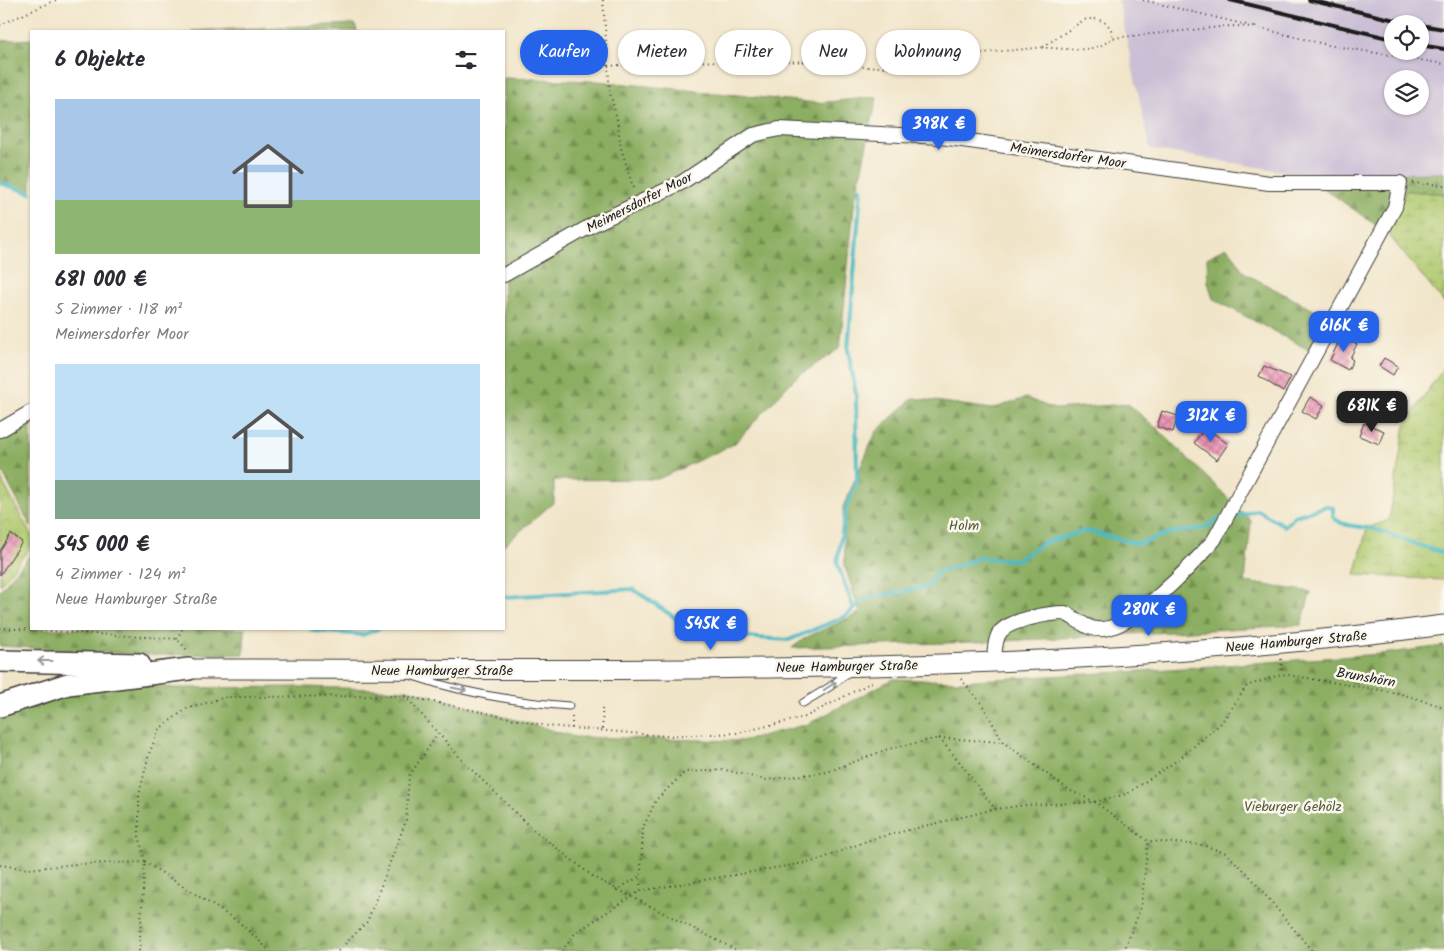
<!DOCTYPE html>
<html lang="de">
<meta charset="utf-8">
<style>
:root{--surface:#fff;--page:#f7f7f7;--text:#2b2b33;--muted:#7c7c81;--accent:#2563eb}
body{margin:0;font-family:Kalam,sans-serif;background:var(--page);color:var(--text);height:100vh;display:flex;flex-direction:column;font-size:19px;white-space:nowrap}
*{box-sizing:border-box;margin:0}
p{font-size:16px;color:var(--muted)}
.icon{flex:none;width:28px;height:28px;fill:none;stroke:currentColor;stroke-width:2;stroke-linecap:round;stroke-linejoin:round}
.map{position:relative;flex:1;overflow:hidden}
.side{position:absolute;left:30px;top:30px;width:475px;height:600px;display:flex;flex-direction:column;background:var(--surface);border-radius:0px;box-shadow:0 1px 4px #0004}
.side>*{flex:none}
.banner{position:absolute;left:520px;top:30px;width:475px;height:45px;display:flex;gap:10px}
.fabs{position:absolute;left:1384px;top:15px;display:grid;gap:10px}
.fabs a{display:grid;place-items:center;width:45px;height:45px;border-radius:50%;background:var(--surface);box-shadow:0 1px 4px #0004;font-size:25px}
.price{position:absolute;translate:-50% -42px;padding:0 11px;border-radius:10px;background:var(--accent);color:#fff;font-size:16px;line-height:32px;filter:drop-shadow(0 1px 2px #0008)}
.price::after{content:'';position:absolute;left:50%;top:30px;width:15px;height:11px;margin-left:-8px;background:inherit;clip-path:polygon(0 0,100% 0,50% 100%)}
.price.selected{background:#222;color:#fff}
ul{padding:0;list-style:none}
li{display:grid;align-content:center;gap:10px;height:265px;padding:0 25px}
li span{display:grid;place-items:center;height:155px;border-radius:0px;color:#555}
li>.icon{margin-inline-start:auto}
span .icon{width:90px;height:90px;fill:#fffc;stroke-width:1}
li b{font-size:21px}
h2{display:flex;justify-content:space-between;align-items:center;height:60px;padding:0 25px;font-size:21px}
.chip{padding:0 18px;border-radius:22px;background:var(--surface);box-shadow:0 1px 4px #0004;font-size:18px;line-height:45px}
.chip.selected{background:var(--accent);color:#fff}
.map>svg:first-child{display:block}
.railway{fill:#cbbfd5;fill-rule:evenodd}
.forest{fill:url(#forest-firs);stroke:#54653f}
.wetland{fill:url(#wetland-marsh);stroke:#667346}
.park{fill:url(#park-crowns);stroke:#667346}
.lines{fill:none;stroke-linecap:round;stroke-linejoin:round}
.stream{stroke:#4bbac3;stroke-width:4}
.building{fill:url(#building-cross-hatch)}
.lane-casing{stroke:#3c3a36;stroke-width:9}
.street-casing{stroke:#3c3a36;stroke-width:16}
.secondary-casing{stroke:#3c3a36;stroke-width:21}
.primary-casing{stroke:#3c3a36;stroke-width:24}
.path{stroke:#3c3a36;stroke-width:2;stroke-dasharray:1 4;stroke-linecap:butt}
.lane{stroke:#fff;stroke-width:7}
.street{stroke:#fff;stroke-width:14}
.secondary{stroke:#fff;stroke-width:19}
.primary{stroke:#fff;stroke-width:21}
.rail{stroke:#1c1c1c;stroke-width:4}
.oneway{stroke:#999}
.labels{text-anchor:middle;stroke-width:5;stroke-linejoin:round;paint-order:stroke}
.street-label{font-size:14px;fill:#1c1c1c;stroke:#fbf7ec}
.park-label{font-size:14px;fill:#505939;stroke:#fbf7ec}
</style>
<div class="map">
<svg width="1444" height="951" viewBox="0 0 1444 951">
<defs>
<pattern id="forest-firs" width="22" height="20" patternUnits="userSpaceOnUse" patternTransform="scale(1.25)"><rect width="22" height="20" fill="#8cae62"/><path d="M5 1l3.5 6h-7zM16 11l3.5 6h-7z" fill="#728d50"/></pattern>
<pattern id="wetland-marsh" width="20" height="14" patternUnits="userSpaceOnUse" patternTransform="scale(1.25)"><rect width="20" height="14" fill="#b1ca70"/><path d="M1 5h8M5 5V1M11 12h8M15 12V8" fill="none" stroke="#98ad60"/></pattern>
<pattern id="park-crowns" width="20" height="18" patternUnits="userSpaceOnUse" patternTransform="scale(1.25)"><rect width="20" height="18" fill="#b1ca70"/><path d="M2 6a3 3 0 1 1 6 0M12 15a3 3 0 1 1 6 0" fill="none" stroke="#98ad60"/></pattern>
<pattern id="building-cross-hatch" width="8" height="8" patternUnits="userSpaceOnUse" patternTransform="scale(1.25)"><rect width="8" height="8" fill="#eb97b6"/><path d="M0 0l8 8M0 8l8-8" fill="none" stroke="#be7a93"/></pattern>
</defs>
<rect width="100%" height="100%" fill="#fbf7ec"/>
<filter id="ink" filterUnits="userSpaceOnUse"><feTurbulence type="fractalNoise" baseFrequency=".02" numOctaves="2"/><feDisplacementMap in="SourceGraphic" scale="10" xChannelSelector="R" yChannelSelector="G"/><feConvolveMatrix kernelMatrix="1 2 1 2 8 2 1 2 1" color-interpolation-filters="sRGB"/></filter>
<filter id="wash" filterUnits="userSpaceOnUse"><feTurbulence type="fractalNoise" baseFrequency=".0096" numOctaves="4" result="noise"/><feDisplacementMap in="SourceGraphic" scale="20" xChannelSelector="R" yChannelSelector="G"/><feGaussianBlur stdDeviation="1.12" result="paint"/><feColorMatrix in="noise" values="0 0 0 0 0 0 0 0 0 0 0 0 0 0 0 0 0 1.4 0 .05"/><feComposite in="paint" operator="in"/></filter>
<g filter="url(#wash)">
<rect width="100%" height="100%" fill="#f1e5c9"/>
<!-- railway -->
<path class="railway" d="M1118,0H1444V173L1305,175L1150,149ZM1392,24H1420V51H1392ZM1392,79H1420V106H1392Z"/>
<!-- forest -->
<path class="forest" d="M355,24L357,31H191L210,30Z
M31,39V193L0,183V41Z
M504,78L596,81L817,103L877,97L854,205L840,348L794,379L734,444L658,479L554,480V502L504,545Z
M1444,173V194L1406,191L1387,233L1305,175Z
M1226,247C1236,254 1237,265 1246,274L1327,317L1309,350L1213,299L1208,282L1207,258Z
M913,398L992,409L1026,398L1054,409L1128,404L1162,433L1251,521L1245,582L1311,592L1301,625L1005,641L792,648L805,638L860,613L845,567L843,507L876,432Z
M31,412V527L0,467V430Z
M31,554V629H245L244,654L152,655L0,646V590Z
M1444,646V951H0V714L57,696L123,682L175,688L305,687L411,690L575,737L742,741L808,724L893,679L959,681L1141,671L1381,654Z"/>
<!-- wetland -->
<path class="wetland" d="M1406,191L1444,194V303L1387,233Z
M1444,367V580L1355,575L1367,528L1389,520L1405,425Z"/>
<!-- park -->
<path class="park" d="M0,477L31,535V547L0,585Z"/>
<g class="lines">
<!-- stream -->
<path class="stream" d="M0,183L31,193
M1232,518L1257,510L1285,526L1295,516L1327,506L1333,508V517C1345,529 1361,525 1377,530C1399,537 1421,547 1444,553
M504,597L633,589L699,634L789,640L844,617L868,598L927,587L937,573L979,558L1017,560L1045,542L1086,531L1139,544L1169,533L1205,528L1219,518
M854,609L837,563L846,508L857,482L856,394L848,350L861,188
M311,629L314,631L363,635L378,629"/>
</g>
<g id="blocks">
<!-- building -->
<path class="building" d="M1342,335L1357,344L1350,358L1353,360L1348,370L1330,360Z
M1384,358L1398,366L1393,375L1379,366Z
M1264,366L1291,377L1283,392L1259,376Z
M1310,397L1324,405L1316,419L1302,411Z
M1162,411L1178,416L1173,432L1157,427Z
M1364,423L1384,431L1379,444L1359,436Z
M1205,427L1228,444L1217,460L1194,443Z
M11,534L22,542L0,575V551Z"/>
</g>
</g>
<g filter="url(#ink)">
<use href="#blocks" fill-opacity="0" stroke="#3c3a36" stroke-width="1"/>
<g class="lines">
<!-- lane casing -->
<g class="lane-casing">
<path id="lane" d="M413,676C463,693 517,702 569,706
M803,703L831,686L850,671"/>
</g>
<!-- street casing -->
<g class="street-casing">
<path id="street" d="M504,275L594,224L681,183L753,135L779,129L941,137L1269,183H1400L1395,207L1214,540C1193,564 1134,627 1103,629C1088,631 1077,619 1065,613C1049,613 1011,620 1001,631C994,639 995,652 994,662
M0,430L31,412"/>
</g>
<!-- secondary casing -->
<g class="secondary-casing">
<path id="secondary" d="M189,669C608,668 1028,680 1444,625"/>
</g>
<!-- primary casing -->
<g class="primary-casing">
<path id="primary" d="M0,661L139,664
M0,706L68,684L189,669"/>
</g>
<!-- path -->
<path class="path" d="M603,0L610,93L617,119L621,148L634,190
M1143,0L1247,25
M0,25L56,0
M1255,27L1328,45L1444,64
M1043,47L1084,20C1097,16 1114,23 1112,38
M608,66C677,61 747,60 817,62C837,62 856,68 877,67C913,67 947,57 982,53C1000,51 1018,50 1035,48C1061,46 1092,57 1112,38L1230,26L1254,27
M1413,183L1444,185
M0,628L177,639L188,651
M177,639L182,629
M1281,659L1282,674
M961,679L982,704L1003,742L1069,790L1095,802L1148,841L1203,845L1226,853L1248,874L1312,951
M405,696L463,761L531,828L595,878L738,951
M602,708L603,732
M572,728V713
M939,738L1003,742
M0,865L29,869L76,864L145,862L239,922L270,951
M616,890L639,877
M640,890L643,828L656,800L685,772L726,770L765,780L827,772L888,749L939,738L958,760L995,809
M139,951L145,862L139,836V795L149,754L159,729L186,709L226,697L405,696L548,726L666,736L738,733L805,717L872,682
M338,951L367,922L406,821L409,776L438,734
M562,951L575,933L640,891L816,861L872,839L995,809L1027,805L1095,802L1127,794L1179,759L1221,723L1247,686L1282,674L1398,693L1444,707
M1124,951L1141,907L1148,842"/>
<!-- lane -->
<use href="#lane" class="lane"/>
<!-- street -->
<use href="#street" class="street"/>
<!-- secondary -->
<use href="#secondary" class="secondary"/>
<!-- primary -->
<use href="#primary" class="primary"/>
<!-- rail -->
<path class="rail" d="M1230,0L1392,39
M1309,0L1412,24
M1420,25L1444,29
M1420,45L1444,49"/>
</g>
<!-- one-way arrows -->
<defs><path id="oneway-shaft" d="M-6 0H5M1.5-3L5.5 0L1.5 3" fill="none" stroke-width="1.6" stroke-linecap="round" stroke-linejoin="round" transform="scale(1.25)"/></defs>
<g class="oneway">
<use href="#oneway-shaft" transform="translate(45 661) rotate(-180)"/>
<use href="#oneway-shaft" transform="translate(830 686) rotate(-34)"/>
<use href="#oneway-shaft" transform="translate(459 689) rotate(11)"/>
</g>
</g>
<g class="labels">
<!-- street labels -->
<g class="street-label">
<text transform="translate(1068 155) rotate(8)" y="5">Meimersdorfer Moor</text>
<text transform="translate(639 202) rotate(-27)" y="5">Meimersdorfer Moor</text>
<text transform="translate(1296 641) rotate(-5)" y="5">Neue Hamburger Straße</text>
<text transform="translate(847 666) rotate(-1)" y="5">Neue Hamburger Straße</text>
<text x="442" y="675">Neue Hamburger Straße</text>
<text transform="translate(1366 677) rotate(10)" y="5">Brunshörn</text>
</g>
<!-- park labels -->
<g class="park-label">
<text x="964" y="530">Holm</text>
<text x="1293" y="811">Vieburger Gehölz</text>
</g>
</g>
</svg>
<div class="fabs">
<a><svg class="icon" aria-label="locate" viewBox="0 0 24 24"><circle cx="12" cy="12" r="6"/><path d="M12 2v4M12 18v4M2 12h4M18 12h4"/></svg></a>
<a><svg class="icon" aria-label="layers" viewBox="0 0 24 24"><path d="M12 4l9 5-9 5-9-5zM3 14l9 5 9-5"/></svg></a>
</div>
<b class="price" style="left:939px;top:151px">398K €</b>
<b class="price" style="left:1344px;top:353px">616K €</b>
<b class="price selected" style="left:1372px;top:433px">681K €</b>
<b class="price" style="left:1211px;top:443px">312K €</b>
<b class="price" style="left:1149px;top:637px">280K €</b>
<b class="price" style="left:711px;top:651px">545K €</b>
<div class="banner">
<a class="chip selected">Kaufen</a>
<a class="chip">Mieten</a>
<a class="chip">Filter</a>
<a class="chip">Neu</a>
<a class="chip">Wohnung</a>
</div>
<section class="side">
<h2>6 Objekte<svg class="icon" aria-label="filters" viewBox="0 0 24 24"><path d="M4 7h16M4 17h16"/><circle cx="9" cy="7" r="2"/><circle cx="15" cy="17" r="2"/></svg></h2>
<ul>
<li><span style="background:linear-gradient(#a9c7e8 65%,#8fb573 0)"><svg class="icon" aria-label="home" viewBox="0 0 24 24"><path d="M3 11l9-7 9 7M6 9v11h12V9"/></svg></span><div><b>681 000 €</b><p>5 Zimmer · 118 m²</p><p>Meimersdorfer Moor</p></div></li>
<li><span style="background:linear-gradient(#bfe0f5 75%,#7fa58c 0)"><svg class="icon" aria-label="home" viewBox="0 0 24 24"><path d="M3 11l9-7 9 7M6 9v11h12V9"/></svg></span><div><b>545 000 €</b><p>4 Zimmer · 124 m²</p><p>Neue Hamburger Straße</p></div></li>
</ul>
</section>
</div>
